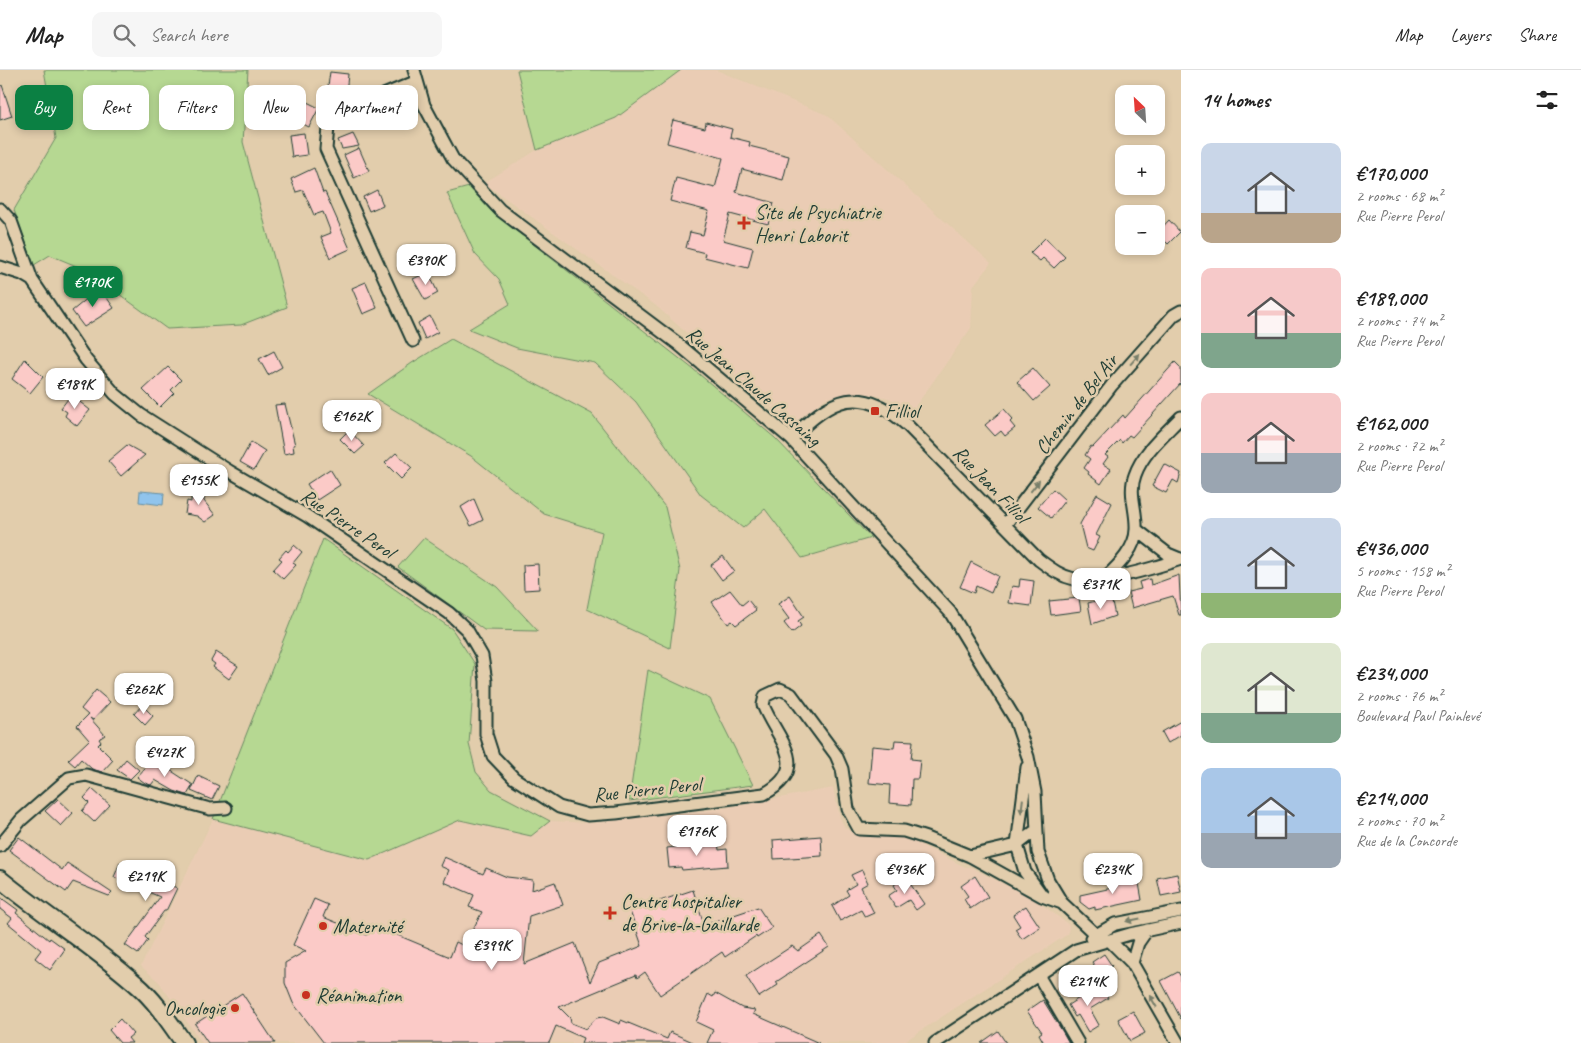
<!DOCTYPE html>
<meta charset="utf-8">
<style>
:root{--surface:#fff;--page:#f6f6f6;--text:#222;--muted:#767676;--line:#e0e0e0;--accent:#0b8043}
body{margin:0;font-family:Caveat,sans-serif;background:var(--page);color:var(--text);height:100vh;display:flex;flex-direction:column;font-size:19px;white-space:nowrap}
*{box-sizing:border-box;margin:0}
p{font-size:16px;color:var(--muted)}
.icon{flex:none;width:28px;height:28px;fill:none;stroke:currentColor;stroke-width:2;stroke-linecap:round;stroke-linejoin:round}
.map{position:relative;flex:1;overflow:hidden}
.details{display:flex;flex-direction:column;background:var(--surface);width:400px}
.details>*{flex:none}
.hud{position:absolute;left:15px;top:15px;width:475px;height:45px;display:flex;gap:10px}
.needle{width:32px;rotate:335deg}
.controls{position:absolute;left:1115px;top:15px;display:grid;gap:10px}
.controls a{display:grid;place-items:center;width:50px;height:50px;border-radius:10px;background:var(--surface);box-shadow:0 2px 8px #0003;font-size:25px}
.price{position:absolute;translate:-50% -42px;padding:0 11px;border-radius:10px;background:#fff;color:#222;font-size:16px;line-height:32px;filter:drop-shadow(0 1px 2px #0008)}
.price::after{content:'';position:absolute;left:50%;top:30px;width:15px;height:11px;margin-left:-8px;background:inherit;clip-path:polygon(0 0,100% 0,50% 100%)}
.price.active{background:var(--accent);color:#fff}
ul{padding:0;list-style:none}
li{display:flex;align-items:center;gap:15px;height:125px;padding:0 20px}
li span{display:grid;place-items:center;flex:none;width:140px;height:100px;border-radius:10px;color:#555}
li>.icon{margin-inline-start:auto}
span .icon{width:60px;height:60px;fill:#fffc;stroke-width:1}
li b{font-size:21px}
h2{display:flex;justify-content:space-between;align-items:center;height:60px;padding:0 20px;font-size:21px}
.pill{padding:0 18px;border-radius:10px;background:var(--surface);box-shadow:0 2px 8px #0003;font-size:18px;line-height:45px}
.pill.active{background:var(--accent);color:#fff}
header{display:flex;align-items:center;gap:30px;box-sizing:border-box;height:70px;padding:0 25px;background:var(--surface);border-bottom:1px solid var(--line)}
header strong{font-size:24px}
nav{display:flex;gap:28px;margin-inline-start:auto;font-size:18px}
.search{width:350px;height:45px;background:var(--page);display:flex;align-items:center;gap:12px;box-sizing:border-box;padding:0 18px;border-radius:10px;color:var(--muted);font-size:19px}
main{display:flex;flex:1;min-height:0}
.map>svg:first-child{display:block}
.built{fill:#eaccb4}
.green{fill:#b6d892;stroke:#6a8a63}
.water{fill:#90c4ed;stroke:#638ea3}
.building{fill:#fbcac7;stroke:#1f3d34}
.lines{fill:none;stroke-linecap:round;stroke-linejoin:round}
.street-casing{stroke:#1f3d34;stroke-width:15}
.secondary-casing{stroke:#1f3d34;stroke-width:20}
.street{stroke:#e2cdac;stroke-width:11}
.secondary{stroke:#e2cdac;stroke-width:16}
.oneway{fill:#777e6a}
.poi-dot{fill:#c8321e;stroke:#e2cdac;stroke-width:2}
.labels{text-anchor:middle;stroke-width:5;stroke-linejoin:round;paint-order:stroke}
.poi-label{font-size:20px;fill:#1f3d34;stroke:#e2cdac;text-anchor:start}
.street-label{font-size:20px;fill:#1f3d34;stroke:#e2cdac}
</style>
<header>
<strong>Map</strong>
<div class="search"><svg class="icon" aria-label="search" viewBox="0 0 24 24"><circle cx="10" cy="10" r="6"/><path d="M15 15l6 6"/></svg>Search here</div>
<nav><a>Map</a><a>Layers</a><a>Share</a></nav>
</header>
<main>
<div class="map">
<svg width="1181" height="973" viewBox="0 0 1181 973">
<rect width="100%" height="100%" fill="#e2cdac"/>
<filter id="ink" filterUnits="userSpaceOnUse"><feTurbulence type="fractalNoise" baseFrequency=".02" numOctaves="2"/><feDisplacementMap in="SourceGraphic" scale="10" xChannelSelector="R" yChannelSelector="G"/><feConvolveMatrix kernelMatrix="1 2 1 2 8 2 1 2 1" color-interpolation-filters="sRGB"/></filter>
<g filter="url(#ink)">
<!-- built -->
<path class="built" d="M681,0H716L827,45L991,193L973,216L971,258L910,344L889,328L857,322L826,328L791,355L655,235L484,113L537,80L616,48Z
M833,718L840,748L845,758L857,764L903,766L965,797H970L1036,830L1069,855L1068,864L902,973H202L159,912L141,896L213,749L369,790L461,750L531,766L550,751L591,753L724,738Z"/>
<!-- green -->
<path class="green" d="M44,0H248L243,72L287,237L241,255L167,259L86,200L50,185L34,195L14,140L56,68Z
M517,0H681L616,48L537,80Z
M469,117L491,141L693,299L775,368L871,468L802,488L765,439L743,458L701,425L636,332L595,293L517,278L469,259L510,234L499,209L475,184L447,123Z
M451,269L592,344L665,437L680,500L670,578L587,539L602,462L544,444L471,386L368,324L412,293Z
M424,468L497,517L538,561L484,560L398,497Z
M323,469L452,559L475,594L469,674L476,702L491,720L550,751L531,766L460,750L369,790L213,749Z
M648,600L710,629L753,715L629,731Z"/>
<!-- water -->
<path class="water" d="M140,421L164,423L163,435L139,432Z"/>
<!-- building -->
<path class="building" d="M330,2L348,4L346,24L327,23Z
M2,15L12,46L0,50V16Z
M303,30L319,38L309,57L293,49Z
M385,35L389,45L369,54L365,44Z
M673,50L705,58L706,52L732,59L730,67L750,72L749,76L789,86L783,110L742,99L736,122L774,133L768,154L730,144L723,170L753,178L748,198L704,187L705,183L686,178L690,162L703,165L709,141L670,131L676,108L715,118L723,88L667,73Z
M304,63L307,85L292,87L289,65Z
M353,64L359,76L342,79L338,70Z
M359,78L369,101L354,108L344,85Z
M314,98L323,123L325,122L350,179L330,188L321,167L331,163L323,142L314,145L303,120L296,122L291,109Z
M377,120L383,135L369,141L363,127Z
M1169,150L1180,162L1168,174L1157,163Z
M1045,168L1065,187L1054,198L1043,188L1040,191L1030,183Z
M428,202L438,223L425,230L413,209Z
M366,212L377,238L363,244L352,218Z
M100,218L114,238L84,257L72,241Z
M430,246L438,262L425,269L418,253Z
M274,281L282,297L268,305L259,289Z
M25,289L43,307L30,323L12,309Z
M1175,292L1181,298V313L1132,367L1129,365L1122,373L1120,370L1105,385L1108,387L1103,394L1111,399L1101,414L1088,404L1089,402L1084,398L1090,389L1085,385L1091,376L1093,377L1123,345L1125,348Z
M168,297L181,310L171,320L174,323L160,337L143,320Z
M1033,298L1050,317L1034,331L1017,312Z
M71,325L90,340L77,356L65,346L67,342L61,338Z
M285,334L295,375H293L294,382L284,384L275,335Z
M1004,339L1013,349L1010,352L1015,358L1005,366L1001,361L995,366L985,355Z
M349,360L364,376L355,384L340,369Z
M251,372L265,381L254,400L240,392Z
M127,375L145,385L121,406L108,391Z
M396,383L412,398L401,409L385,393Z
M1164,394L1181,403L1178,413L1173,410L1166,423L1152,416Z
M330,399L340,415L317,430L307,414Z
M195,416L205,418L204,431L215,445L205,452L197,446L185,444L187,431L191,432V428L193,429Z
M1053,419L1065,430L1051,448L1038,437Z
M1097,424L1112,433L1096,465L1100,467L1093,481L1086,478L1080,454Z
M474,429L483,450L471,456L461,437Z
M294,475L302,482L293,493L296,495L283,509L273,500L282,490L279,488L286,480L288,482Z
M723,486L734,501L722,510L711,495Z
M971,492L998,506L991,523L976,516L974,523L960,517Z
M538,494L539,519L524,520L523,495Z
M1179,505L1181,545H1179L1173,526L1132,538L1128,522L1141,519L1139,512L1150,509L1151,515Z
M1020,509L1034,511L1031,536L1009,533L1012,516L1019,517Z
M730,520L742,535L748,530L756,540L736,555L732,551L728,554L712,532Z
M790,526L804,547L798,551L801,556L792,563L784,553L789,549L778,534Z
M1111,527L1115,546L1092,554L1088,533Z
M1079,528L1081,541L1051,545L1049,531Z
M216,582L238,596L229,609L213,597L215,594L211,591Z
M96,620L110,632L93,650L90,648L105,665L99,669L101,672L98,675L113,690L102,702L92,699L81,689L75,696L68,690L89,670L77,656L88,645L81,639Z
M142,635L153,646L145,655L134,644Z
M1181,651V665L1168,673L1162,662Z
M895,670L913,671L911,689L920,690L918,709H912L911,735L889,733L890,715L869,713L872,676L894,678Z
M126,689L139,700L130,709L117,700Z
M153,689L193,715L187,725L174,721L155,710L151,715L145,713L137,707Z
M198,706L219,716L212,730L191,721Z
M92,719L110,735L94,752L82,741L89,733L84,728Z
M58,729L73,743L61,756L45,741Z
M821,766L822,786L774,789L773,770Z
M19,767L62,800L67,793L112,823L109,826L73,812L66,822L9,780Z
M718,772L719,780L727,779L728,796L682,800L681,797L669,798L667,778Z
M444,787L483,804L486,798L507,807L533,810L532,820L555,812L563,835L529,846L524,894L575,873L590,912L599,893L642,876L630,841L693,820L704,855L758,837L772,858L757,868L756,866L725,887L722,882L660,925L645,902L637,908L636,905L559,937L570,948L571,953L586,959L596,948L603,947L620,954L621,950L667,969L670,962L695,973H581L583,968L556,956L549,973H324L293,933L285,913V893L306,881L293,875L314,829L328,835L323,847L367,865L371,854L450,887L456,872L464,876L482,842L469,837L474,825L444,812L449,800L440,796Z
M120,793L177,818L166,841H164L145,867L148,870L138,884L125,875L160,827L114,807Z
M862,800L868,813L861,817L874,843L865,847L861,840L840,851L832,836L849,825L846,820L856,814L851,805Z
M1177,804L1181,822L1161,826L1157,808Z
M975,806L988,827L970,839L964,829L968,826L961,816Z
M903,808L907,814L909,812L924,834L916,840L909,830L896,838L888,826L897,820L894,815Z
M1138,808L1142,830L1095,840V837L1089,839L1080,832V825L1112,818L1111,814Z
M0,827L18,840L16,843L49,870L50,868L65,879L50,900L35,888L41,880L8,853L12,848L0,839Z
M1026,836L1040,857L1022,869L1015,859L1020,856L1013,845Z
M821,865L829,877L776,912L778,915L759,927L746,906L792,876L798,881Z
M1104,884L1112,896L1100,904L1092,892Z
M1178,902L1181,907V949L1161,911Z
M1100,915L1108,928L1090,939L1099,955L1088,962L1078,945L1075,947L1068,935Z
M242,923L275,973H208L195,954Z
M715,923L742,938L755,940L753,944L819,973H707L713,960L696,952L708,924L713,927Z
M1043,930L1064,964L1069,973H1044L1039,964L1042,962L1027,941Z
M1133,941L1145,963L1130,971L1118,949Z
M120,949L133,964L128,968L132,973H120L109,960Z
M998,961L1006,973H981Z"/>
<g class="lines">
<!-- street casing -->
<g class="street-casing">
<path id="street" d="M414,0L424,35L453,89L500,140L677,273L791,369L950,542L1015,649L1028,687L1035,722L1038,782L1048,810L1062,833
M0,139L11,151L32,210
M0,197L22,204L32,210L86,290L115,324L141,345L229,401L307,446L449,543L467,560L482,586L486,611V664L493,686L514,708L559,737L588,745L616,743L764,724C813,697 777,670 763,635L765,626L780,619L791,624L836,685L842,699L848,739L859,759L904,761L926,768L970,786L1042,826L1062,833L1096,865L1110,871L1132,893L1178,973
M413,271L326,79L328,57L338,44L415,12
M791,369C831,327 861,313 908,356L1039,490C1050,498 1060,506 1074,509C1102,514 1154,498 1181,489
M1005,455L1112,315L1174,245L1181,241
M1137,460L1168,484L1180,489
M1106,507C1119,495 1136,478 1136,459C1137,440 1128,423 1135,405C1143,382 1165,364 1181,347
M1027,697L1017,775L1025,802L1041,824
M0,776L21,750L69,708L86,705L210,739L226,738
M970,786L1017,775L1035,761
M1091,868L1115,854L1181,841
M1132,893L1138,873L1147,860
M1038,905L1078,973
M935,973L1076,880L1130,864L1181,853"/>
</g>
<!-- secondary casing -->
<g class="secondary-casing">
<path id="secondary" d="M0,809C44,845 93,876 136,914C155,930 170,953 184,973"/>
</g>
<!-- street -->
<use href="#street" class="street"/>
<!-- secondary -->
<use href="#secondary" class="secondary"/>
</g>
<!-- one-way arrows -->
<defs><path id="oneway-solid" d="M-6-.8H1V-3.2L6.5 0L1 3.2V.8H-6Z" transform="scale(1.25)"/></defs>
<g class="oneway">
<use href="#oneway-solid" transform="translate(1135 289) rotate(-49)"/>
<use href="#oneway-solid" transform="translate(1035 416) rotate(-52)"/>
<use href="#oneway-solid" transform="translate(1022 736) rotate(97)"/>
<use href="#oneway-solid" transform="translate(1133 850) rotate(168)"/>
<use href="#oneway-solid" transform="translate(1153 931) rotate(-120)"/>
</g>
</g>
<!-- markers -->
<g class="poi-dot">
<path d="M741.5 145.5h5v5h5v5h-5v5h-5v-5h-5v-5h5z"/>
<rect x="870" y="336" width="10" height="10" rx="2.5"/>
<path d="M607.5 835.5h5v5h5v5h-5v5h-5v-5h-5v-5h5z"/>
<circle cx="323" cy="856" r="5"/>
<circle cx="306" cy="925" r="5"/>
<circle cx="235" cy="938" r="5"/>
</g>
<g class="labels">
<!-- poi labels -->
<g class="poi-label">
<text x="755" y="149">Site de Psychiatrie<tspan x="755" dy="23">Henri Laborit</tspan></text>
<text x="885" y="348">Filliol</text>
<text x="621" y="838">Centre hospitalier<tspan x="621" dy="23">de Brive-la-Gaillarde</tspan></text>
<text x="333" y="863">Maternité</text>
<text x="316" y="932">Réanimation</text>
<text x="225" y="945" text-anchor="end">Oncologie</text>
</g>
<!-- street labels -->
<g class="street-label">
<text transform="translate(754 316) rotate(41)" y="7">Rue Jean Claude Cassaing</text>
<text transform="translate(1076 334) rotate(-52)" y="7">Chemin de Bel Air</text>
<text transform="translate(991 414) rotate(46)" y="7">Rue Jean Filliol</text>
<text transform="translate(348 453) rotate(34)" y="7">Rue Pierre Perol</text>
<text transform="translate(647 719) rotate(-6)" y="7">Rue Pierre Perol</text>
</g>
</g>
</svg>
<div class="controls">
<a><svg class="needle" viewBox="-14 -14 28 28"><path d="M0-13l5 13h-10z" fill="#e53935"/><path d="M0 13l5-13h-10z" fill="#767676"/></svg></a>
<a>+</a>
<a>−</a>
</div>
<b class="price" style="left:426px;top:216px">€390K</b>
<b class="price active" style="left:93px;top:238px">€170K</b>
<b class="price" style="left:75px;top:340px">€189K</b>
<b class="price" style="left:352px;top:372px">€162K</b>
<b class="price" style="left:199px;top:436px">€155K</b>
<b class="price" style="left:1101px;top:540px">€371K</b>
<b class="price" style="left:144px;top:645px">€262K</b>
<b class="price" style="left:165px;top:708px">€427K</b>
<b class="price" style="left:697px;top:787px">€176K</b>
<b class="price" style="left:905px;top:825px">€436K</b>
<b class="price" style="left:1113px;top:825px">€234K</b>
<b class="price" style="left:146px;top:832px">€219K</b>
<b class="price" style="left:492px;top:901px">€399K</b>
<b class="price" style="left:1088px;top:937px">€214K</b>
<div class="hud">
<a class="pill active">Buy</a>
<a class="pill">Rent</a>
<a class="pill">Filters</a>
<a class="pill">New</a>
<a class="pill">Apartment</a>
</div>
</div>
<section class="details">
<h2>14 homes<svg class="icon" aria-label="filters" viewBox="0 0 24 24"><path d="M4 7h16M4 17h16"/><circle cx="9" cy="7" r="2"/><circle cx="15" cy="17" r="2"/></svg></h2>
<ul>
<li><span style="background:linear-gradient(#c9d6e8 70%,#b9a48a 0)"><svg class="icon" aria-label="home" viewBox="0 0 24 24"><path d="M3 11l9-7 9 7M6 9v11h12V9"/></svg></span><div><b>€170,000</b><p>2 rooms · 68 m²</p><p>Rue Pierre Perol</p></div></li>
<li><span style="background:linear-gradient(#f6c9c9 65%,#7fa58c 0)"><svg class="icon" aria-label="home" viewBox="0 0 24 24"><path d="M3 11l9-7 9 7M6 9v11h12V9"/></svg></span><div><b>€189,000</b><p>2 rooms · 74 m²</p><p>Rue Pierre Perol</p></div></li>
<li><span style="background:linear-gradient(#f6c9c9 60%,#9aa5b1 0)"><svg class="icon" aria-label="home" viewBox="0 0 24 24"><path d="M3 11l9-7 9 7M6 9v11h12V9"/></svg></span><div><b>€162,000</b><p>2 rooms · 72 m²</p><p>Rue Pierre Perol</p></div></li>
<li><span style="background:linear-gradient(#c9d6e8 75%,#8fb573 0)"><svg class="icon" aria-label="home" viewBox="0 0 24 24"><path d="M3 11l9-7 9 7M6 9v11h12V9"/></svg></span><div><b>€436,000</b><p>5 rooms · 158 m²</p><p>Rue Pierre Perol</p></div></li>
<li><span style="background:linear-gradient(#dfe7d0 70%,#7fa58c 0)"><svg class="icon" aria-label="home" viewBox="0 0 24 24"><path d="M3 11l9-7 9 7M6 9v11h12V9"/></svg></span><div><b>€234,000</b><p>2 rooms · 76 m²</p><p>Boulevard Paul Painlevé</p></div></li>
<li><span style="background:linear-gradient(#a9c7e8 65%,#9aa5b1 0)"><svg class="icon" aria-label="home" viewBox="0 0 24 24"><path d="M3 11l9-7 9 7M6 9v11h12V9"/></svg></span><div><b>€214,000</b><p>2 rooms · 70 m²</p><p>Rue de la Concorde</p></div></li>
</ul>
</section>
</main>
